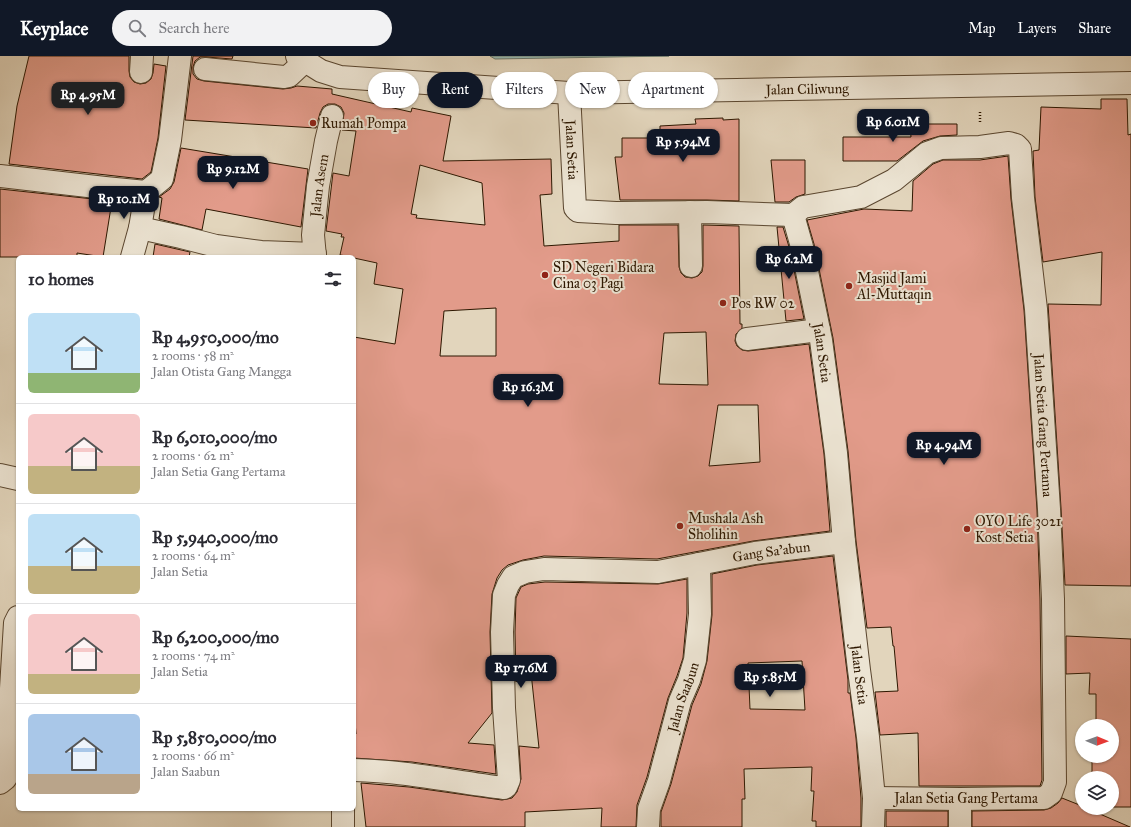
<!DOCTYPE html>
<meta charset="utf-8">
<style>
:root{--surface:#fff;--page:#f2f2f3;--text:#2b2b33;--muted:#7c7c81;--line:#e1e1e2;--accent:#111827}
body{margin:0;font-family:"IM FELL Great Primer",serif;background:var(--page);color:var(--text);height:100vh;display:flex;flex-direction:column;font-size:15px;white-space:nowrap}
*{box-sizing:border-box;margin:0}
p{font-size:13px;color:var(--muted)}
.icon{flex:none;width:22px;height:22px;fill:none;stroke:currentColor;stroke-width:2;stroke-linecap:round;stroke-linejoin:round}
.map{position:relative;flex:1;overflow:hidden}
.drawer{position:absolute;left:16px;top:199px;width:340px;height:556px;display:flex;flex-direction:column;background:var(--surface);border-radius:6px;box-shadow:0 1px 3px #0004}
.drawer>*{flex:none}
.banner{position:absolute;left:368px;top:16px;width:380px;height:36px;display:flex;gap:8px}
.needle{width:26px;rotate:91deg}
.tools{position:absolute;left:1075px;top:663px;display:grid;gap:8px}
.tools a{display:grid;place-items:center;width:44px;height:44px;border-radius:50%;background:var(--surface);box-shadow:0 1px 3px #0004;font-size:20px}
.price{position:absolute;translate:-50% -34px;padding:0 9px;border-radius:8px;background:var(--accent);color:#fff;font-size:13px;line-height:26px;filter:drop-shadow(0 1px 2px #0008)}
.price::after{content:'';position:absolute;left:50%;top:24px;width:12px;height:9px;margin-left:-6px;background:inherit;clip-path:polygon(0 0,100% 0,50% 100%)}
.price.active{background:#222;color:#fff}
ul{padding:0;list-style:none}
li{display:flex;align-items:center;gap:12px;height:100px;padding:0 12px}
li+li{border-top:1px solid var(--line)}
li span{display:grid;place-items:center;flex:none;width:112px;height:80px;border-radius:6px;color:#555}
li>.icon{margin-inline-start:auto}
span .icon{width:48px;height:48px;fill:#fffc;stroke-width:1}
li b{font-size:17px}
h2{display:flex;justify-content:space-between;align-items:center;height:48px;padding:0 12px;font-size:17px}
.tag{padding:0 14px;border-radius:18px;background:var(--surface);box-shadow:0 1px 3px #0004;font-size:14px;line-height:36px}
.tag.active{background:var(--accent);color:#fff}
header{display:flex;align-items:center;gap:24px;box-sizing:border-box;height:56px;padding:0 20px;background:var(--accent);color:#fff}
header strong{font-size:19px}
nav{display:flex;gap:22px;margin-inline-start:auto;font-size:14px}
.search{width:280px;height:36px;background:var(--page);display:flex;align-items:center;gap:10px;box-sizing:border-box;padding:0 14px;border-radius:22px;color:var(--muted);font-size:15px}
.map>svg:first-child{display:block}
.water{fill:#95b8b3;stroke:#6b786b}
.building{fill:#e29b8a;stroke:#2d1700;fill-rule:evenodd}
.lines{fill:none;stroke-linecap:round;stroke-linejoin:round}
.street-casing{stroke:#5a462f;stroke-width:24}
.path{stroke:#2d1700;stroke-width:2.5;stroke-dasharray:1 2;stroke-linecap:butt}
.street{stroke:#ece4d3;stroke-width:22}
.poi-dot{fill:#8f2418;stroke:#ece4d3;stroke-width:1.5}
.labels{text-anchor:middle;stroke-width:4;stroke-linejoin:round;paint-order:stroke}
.street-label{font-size:14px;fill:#2d1700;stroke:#ece4d3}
.poi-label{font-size:14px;fill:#2d1700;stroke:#ece4d3;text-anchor:start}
</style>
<header>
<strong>Keyplace</strong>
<div class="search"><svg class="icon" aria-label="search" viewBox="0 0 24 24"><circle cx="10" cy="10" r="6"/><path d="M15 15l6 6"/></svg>Search here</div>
<nav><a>Map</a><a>Layers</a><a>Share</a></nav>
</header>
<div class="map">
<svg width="1131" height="771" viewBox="0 0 1131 771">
<rect width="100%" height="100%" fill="#e2d5bc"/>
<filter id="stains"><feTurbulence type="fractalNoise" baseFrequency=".005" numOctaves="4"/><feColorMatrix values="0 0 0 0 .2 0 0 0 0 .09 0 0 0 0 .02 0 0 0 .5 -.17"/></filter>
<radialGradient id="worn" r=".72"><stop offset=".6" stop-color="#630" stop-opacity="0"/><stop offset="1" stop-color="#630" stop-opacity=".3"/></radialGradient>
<!-- water -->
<path class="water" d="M490,0H669L495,3Z"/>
<!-- building -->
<path class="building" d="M29,0H129V15L130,21L134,26L140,28L146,27L151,23L153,17L154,8L166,10L158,82L151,116L142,123L9,108L17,50Z
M193,0H233L232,3L206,1H200L195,5L193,11V18L197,23L204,25L283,33L291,32L297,30L332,33V38L411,56L412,52L451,60L443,105L551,103L552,138L540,139L544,190L619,185V169H678L679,211L681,217L685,221L692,222L698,220L702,216L703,210V169L739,170L740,268H742V272L736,278L735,285L737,290L742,294L748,295L809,288L824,398L830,475L753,485L657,503L544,500L523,504L508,509L502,514L497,522L492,538L490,576L492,657L468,687L494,689L496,718L412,706L354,702V678H356L354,653V281L395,288L403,233L374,228L377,207L354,202V201L340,199L344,181H341L342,178L326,175L333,117L349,120L356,75L342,74L344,57L341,51L335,48H328L323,51L320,57L316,72L185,64ZM420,109L482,127L485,169L416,162L417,159L411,158ZM496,252V300H440L444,255ZM706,276L708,329L659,328L664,277ZM718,349H758L760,406L709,410Z
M1101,43H1127L1128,79L1131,78V530L1065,529L1061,452L1048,248L1101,249L1102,196L1043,206L1035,141L1033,95L1039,94L1041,51L1101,53Z
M723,62V64L739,63V145L707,144H620L615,101H622V82H660V70L696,68L695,63Z
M910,68H957V79L940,80L923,85L897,105H843V81H911Z
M181,92L308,113L301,171L206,153L202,174L159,163L162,142L159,141L170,133L174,126Z
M1008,100L1011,143L1024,254L1037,454L1040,543L1042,724L1040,730H919L918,677L880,679L875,636L898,635L894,590H893L891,571L867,572L856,485L848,395L833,282L814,188L807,164L864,153L912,155L913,125L933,108L943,104H980Z
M771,104H805V138L796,141L789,146H775Z
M0,133L112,145L103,201L77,197V201H0Z
M777,171H783L790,194L804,263L786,265Z
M155,188L190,196L189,201H153Z
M833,500L848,624V637H850L856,682L861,742V771H816V765H812L814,735H811L812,711L744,713L745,743H742V771H661V756L671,728L692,649L701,628L707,605L712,559V518L757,509ZM802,605L805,654L750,653L748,607Z
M687,523V557L683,602L677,620L668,642L647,721L637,749L636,771H601L602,752L525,756V771H366L361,727L409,731L502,744L512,742L517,736L521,723L519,690L539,692L530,607L516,626L515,576L516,542L521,531L528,528L545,526L658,528Z
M1066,580L1131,583V751H1112V722H1092V700H1112V670H1096V638H1089L1090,617L1066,618Z
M1062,742L1082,750V752H1086L1130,771H972V755L1044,754L1051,752L1058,747Z
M886,755H948V771H886Z"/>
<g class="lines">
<!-- street casing -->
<g class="street-casing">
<g id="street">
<path id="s1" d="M297,0L321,15L340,21L569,37L1131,27"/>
<path d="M205,13L284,21L289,20L305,5"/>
<path d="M141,16L142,0"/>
<path id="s2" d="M569,37L575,152L578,155L616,157L707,156L793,159"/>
<path d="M0,120L105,132L146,136"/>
<path d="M690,156L691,210"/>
<path id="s3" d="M793,159L803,151L861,141L894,124L927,97L941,92L980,91L1009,87L1016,89L1020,93L1023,142L1036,253L1049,453L1053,543L1055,726L1051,737L1044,742L960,743L874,742"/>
<path id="s4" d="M793,159L802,191L821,284L836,397L844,486L859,614L868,681L874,742L873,771"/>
<path d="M140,172L181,181L216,190L261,196L315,198"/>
<path d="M132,201L140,172L146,136L162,123L170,84L180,0"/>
<path id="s5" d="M315,201L313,179L318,130L326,85L332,60"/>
<path d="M747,283L819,274"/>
<path d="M0,419L18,423"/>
<path id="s6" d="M354,714C405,715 454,726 504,732L506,731L509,724L504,652L502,576L504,539L508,529L513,521L525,516L544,513L658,516L755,497L844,486"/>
<path d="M0,727L5,723L9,717L10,649L15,567L18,561"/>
<path d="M960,743V771"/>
<path d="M343,771V753"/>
<path id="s7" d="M648,771L649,753L659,725L680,645L689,624L695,604L700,558L699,508"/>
</g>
</g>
<!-- path -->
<path class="path" d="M980,66V55"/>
<!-- street -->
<use href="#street" class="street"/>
</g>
<!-- markers -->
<g class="poi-dot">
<circle cx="313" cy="67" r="4"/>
<circle cx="545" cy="219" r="4"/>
<circle cx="849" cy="230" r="4"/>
<circle cx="723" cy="247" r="4"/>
<circle cx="680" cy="470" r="4"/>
<circle cx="967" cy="473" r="4"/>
</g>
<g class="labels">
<!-- street labels -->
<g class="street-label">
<text dy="5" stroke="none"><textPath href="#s1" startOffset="516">Jalan Ciliwung</textPath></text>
<text dy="5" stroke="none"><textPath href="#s2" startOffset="57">Jalan Setia</textPath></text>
<text dy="5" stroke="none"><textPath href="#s5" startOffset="72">Jalan Asem</textPath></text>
<text dy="5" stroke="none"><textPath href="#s4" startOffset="141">Jalan Setia</textPath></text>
<text dy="5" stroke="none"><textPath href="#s3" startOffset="525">Jalan Setia Gang Pertama</textPath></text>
<text dy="5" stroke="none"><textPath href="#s6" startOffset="628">Gang Sa'abun</textPath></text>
<text dy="5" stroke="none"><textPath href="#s4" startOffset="465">Jalan Setia</textPath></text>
<text dy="5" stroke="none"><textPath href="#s7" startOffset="135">Jalan Saabun</textPath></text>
<text x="966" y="747">Jalan Setia Gang Pertama</text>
</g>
<!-- poi labels -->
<g class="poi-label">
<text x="321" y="72">Rumah Pompa</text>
<text x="553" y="216">SD Negeri Bidara<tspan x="553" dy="16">Cina 03 Pagi</tspan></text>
<text x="857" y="227">Masjid Jami<tspan x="857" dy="16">Al-Muttaqin</tspan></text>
<text x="731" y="252">Pos RW 02</text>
<text x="688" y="467">Mushala Ash<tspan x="688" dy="16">Sholihin</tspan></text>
<text x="975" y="470">OYO Life 3021<tspan x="975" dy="16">Kost Setia</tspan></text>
</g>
</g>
<rect width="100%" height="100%" filter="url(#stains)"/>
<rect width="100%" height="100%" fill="url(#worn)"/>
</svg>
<div class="tools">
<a><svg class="needle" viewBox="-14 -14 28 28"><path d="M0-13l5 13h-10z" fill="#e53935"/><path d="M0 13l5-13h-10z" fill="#7c7c81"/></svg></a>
<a><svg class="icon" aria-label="layers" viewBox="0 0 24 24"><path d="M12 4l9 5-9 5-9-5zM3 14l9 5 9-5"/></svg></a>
</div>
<b class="price active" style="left:88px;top:60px">Rp 4.95M</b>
<b class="price" style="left:893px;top:87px">Rp 6.01M</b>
<b class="price" style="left:683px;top:107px">Rp 5.94M</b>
<b class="price" style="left:233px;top:134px">Rp 9.12M</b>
<b class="price" style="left:124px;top:164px">Rp 10.1M</b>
<b class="price" style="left:789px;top:224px">Rp 6.2M</b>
<b class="price" style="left:528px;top:352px">Rp 16.3M</b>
<b class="price" style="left:944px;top:410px">Rp 4.94M</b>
<b class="price" style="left:521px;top:633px">Rp 17.6M</b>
<b class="price" style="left:770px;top:642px">Rp 5.85M</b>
<div class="banner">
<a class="tag">Buy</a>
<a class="tag active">Rent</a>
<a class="tag">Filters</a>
<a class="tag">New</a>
<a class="tag">Apartment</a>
</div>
<section class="drawer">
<h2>10 homes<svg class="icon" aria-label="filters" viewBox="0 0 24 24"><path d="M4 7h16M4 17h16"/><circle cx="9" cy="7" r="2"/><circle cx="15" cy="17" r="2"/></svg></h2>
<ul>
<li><span style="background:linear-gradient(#bfe0f5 75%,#8fb573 0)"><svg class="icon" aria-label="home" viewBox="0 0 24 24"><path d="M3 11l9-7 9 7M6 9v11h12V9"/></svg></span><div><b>Rp 4,950,000/mo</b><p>2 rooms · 58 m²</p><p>Jalan Otista Gang Mangga</p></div></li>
<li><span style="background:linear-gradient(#f6c9c9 65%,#c2b280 0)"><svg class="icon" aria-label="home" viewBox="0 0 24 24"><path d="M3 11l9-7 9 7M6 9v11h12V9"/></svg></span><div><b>Rp 6,010,000/mo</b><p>2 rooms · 62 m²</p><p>Jalan Setia Gang Pertama</p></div></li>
<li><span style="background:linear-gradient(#bfe0f5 65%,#c2b280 0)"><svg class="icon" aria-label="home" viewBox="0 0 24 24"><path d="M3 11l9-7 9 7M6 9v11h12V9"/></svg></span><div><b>Rp 5,940,000/mo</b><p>2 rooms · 64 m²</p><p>Jalan Setia</p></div></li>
<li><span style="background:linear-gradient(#f6c9c9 75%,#c2b280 0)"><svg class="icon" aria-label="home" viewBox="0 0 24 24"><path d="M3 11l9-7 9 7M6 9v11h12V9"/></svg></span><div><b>Rp 6,200,000/mo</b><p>2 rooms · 74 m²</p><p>Jalan Setia</p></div></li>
<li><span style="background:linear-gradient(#a9c7e8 75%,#b9a48a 0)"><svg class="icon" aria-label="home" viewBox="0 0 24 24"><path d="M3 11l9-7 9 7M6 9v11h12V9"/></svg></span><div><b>Rp 5,850,000/mo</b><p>2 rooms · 66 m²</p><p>Jalan Saabun</p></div></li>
</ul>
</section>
</div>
